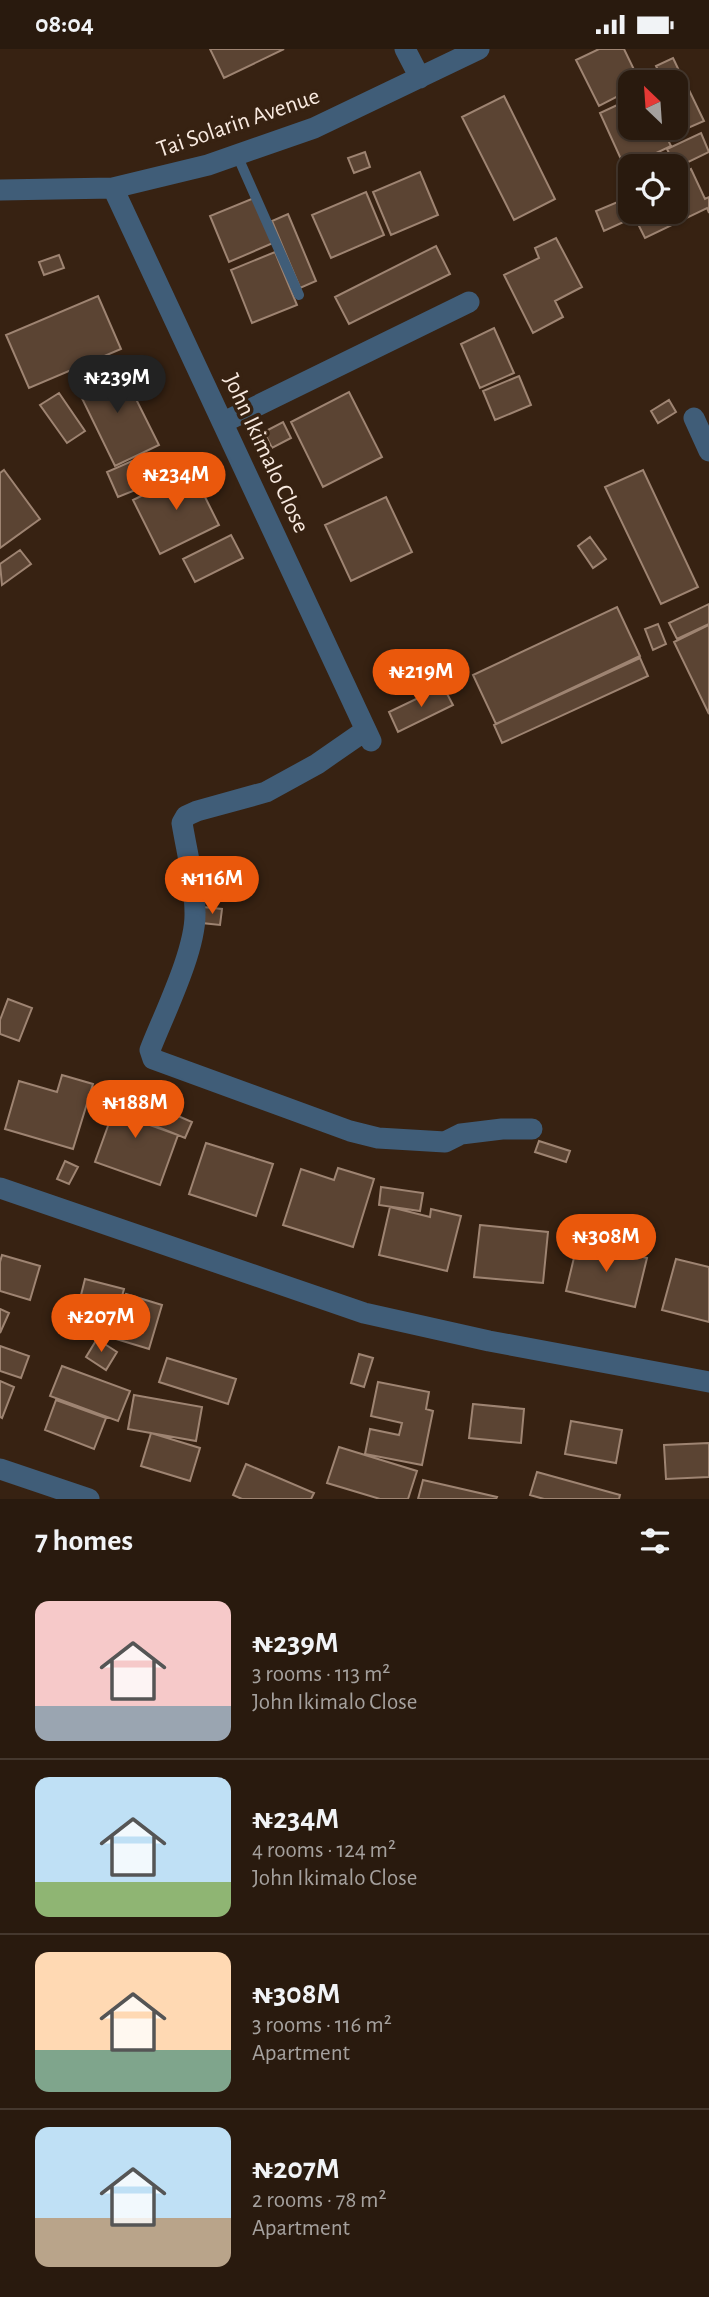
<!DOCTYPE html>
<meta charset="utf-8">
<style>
:root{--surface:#291a0e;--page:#35271c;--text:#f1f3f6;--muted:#a5a19e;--line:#45382e;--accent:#ea580c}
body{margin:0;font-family:"Alegreya Sans",sans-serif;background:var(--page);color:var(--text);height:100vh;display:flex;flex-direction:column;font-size:26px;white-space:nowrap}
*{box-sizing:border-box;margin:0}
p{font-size:23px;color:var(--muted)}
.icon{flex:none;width:38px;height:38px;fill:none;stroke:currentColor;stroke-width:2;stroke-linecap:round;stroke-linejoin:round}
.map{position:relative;height:1450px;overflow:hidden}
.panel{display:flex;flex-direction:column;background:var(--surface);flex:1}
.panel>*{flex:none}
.needle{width:46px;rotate:335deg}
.fabs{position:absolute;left:618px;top:21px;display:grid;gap:14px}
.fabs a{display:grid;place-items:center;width:70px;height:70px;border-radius:14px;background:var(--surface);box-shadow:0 2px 5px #0004,0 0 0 2px var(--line);font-size:35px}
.price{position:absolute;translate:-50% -60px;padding:0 16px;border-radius:24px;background:var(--accent);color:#fff;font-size:23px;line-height:46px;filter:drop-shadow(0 2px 4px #0008)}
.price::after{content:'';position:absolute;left:50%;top:42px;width:21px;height:16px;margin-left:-10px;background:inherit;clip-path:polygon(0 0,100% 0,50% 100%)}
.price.current{background:#222;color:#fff}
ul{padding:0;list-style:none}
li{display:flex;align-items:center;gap:21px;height:175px;padding:0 35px}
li+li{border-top:2px solid var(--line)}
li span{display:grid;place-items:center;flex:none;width:196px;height:140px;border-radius:14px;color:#555}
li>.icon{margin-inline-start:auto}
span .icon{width:84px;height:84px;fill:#fffc;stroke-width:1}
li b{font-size:30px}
h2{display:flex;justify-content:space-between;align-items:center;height:84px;padding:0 35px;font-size:30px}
.status{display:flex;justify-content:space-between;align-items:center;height:49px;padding:0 35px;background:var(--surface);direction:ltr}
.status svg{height:19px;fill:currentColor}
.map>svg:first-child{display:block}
.building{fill:#5b4433;stroke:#9e8472;stroke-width:2}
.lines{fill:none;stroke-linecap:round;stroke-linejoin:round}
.lane{stroke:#405d78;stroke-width:10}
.street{stroke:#405d78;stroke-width:21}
.labels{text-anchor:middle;stroke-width:7;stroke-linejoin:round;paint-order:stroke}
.street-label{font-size:24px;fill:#f8e9df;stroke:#372212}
</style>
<div class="status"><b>08:04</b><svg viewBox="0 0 49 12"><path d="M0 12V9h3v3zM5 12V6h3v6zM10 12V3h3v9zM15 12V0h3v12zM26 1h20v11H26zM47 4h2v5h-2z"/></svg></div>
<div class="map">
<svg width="709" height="1450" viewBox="0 0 709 1450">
<rect width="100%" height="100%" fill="#372212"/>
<!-- building -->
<path class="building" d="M210,0H284L224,29Z
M599,0H624L640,33H630V41L599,57L576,11Z
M673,9L684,32L676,36V33H664L656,17Z
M688,39L704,72L688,79L676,53V44Z
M504,47L555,150L514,171L462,68Z
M630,50V79H662L671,97L625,119L600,64Z
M701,84L709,103L676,119L667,100Z
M365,103L370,118L354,124L348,109Z
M691,120L705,150L709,148V164L707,159L645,189L632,163H676V128Z
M420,123L438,166L391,186L373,143Z
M366,143L384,186L331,209L312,166Z
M254,149L273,194L229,213L210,167Z
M620,152L628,171L604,182L596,162Z
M288,165L316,232L300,239L272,172Z
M556,189L582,238L555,252L563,268L533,284L504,226L539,209L535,199Z
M436,197L450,225L349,275L335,248Z
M275,203L297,256L252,274L231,221Z
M59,206L64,219L44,226L39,213Z
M98,247L121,300L29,339L6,286Z
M494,279L514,324L480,339L461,295Z
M118,314L159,396L115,417L75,335Z
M519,327L531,356L495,371L483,342Z
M349,343L382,408L323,438L291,373Z
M59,344L85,382L67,394L40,356Z
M669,351L676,363L658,374L651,362Z
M283,373L291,389L272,399L264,383Z
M132,412L143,438L118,448L107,423Z
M4,421L40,470L0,499V424Z
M643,421L698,538L661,555L605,438Z
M192,422L219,476L160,505L133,451Z
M386,448L412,503L351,532L325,476Z
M231,486L243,509L195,533L183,510Z
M590,488L606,510L593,519L578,497Z
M20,501L31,515L2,536L0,515Z
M709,555V575L677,590L669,574Z
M617,558L640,607L496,675L473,626Z
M658,575L666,595L653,601L645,580Z
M709,576V665L674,593Z
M640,609L648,627L502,694L494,676Z
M443,637L453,656L398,683L389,663Z
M203,858L222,860L220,876L202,874Z
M8,950L32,959L19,992L0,985V971Z
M62,1026L93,1035L73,1100L5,1080L19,1032L57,1043Z
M114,1038L150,1050L141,1073L178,1086L160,1136L95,1113L113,1063L106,1061Z
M155,1057L192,1073L185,1089L148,1074Z
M539,1092L570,1102L566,1113L535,1103Z
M206,1094L273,1115L256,1167L189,1145Z
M65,1112L78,1118L69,1135L57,1130Z
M338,1119L374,1130L353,1198L283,1176L301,1120L334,1131Z
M381,1138L423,1144L420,1162L379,1156Z
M390,1158L430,1168L431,1160L461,1167L447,1222L379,1206Z
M480,1176L548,1183L543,1234L474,1228Z
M615,1184L651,1186L650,1202L614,1200Z
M578,1192L647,1209L635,1258L566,1242Z
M2,1206L40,1217L30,1251L0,1242V1213Z
M676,1210L709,1218V1273L662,1261Z
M85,1230L124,1240L111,1288L73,1278Z
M126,1245L162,1256L149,1300L113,1289Z
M0,1260L9,1264L0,1284Z
M97,1290L117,1303L106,1321L86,1308Z
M0,1297L29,1307L21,1329L0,1322Z
M359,1305L373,1309L364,1338L351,1334Z
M167,1309L236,1330L228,1355L159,1333Z
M62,1317L130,1342L118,1372L50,1347Z
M0,1332L14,1338L2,1369L0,1368Z
M378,1333L429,1343L426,1360L433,1362L422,1416L365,1405L370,1380L399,1386L402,1374L371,1367Z
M134,1346L202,1358L196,1392L128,1380Z
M56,1351L106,1369L94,1400L45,1381Z
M473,1355L524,1360L521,1394L469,1389Z
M571,1372L622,1381L616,1414L565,1405Z
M151,1384L200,1399L190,1432L141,1417Z
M709,1394V1428L666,1430L664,1396Z
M339,1398L417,1422L408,1450H380L327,1434Z
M246,1415L314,1444L311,1450H242L233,1446Z
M537,1423L620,1446L619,1450H544L530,1446Z
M423,1431L497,1448L496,1450H418Z"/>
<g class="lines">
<!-- lane -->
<path class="lane" d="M237,106L299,246"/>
<!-- street -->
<path class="street" d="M405,0L420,29
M113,139L371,692
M0,141L113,139L208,116L314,79L479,0
M694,369L709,402
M224,373L469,253
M366,681L317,715L266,743L197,762L186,767L182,774C187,804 195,834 195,864C196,901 164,965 150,1001L153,1010L350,1082L378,1089L445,1093L461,1085L502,1080H532
M0,1139L364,1264L489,1292L709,1333
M0,1420L89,1450"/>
</g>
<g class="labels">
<!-- street labels -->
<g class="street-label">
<text transform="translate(238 73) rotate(-19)" y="8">Tai Solarin Avenue</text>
<text transform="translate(267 404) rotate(65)" y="8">John Ikimalo Close</text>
</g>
</g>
</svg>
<div class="fabs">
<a><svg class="needle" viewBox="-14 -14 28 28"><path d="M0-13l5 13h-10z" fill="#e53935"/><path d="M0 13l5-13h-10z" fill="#a5a19e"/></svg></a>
<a><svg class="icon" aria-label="locate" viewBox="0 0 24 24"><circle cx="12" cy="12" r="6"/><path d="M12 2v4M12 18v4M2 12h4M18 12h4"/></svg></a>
</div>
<b class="price current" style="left:117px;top:366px">₦239M</b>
<b class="price" style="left:176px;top:463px">₦234M</b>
<b class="price" style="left:421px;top:660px">₦219M</b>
<b class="price" style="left:212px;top:867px">₦116M</b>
<b class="price" style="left:135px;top:1091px">₦188M</b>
<b class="price" style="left:606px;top:1225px">₦308M</b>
<b class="price" style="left:101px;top:1305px">₦207M</b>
</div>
<section class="panel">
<h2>7 homes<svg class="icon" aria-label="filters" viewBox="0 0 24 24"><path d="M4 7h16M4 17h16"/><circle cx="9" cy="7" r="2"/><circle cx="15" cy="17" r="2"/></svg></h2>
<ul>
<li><span style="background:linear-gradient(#f6c9c9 75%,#9aa5b1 0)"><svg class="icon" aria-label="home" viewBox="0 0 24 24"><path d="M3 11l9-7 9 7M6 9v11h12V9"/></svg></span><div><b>₦239M</b><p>3 rooms · 113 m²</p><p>John Ikimalo Close</p></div></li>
<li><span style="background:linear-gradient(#bfe0f5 75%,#8fb573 0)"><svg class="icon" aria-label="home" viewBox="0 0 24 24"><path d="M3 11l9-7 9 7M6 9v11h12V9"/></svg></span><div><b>₦234M</b><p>4 rooms · 124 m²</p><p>John Ikimalo Close</p></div></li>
<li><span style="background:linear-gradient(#ffd9b3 70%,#7fa58c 0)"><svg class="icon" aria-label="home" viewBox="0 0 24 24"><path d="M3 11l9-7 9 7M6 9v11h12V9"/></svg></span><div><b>₦308M</b><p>3 rooms · 116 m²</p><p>Apartment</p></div></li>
<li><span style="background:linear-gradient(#bfe0f5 65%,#b9a48a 0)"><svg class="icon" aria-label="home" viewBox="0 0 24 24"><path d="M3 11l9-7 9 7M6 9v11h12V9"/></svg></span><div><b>₦207M</b><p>2 rooms · 78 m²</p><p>Apartment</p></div></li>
</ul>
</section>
